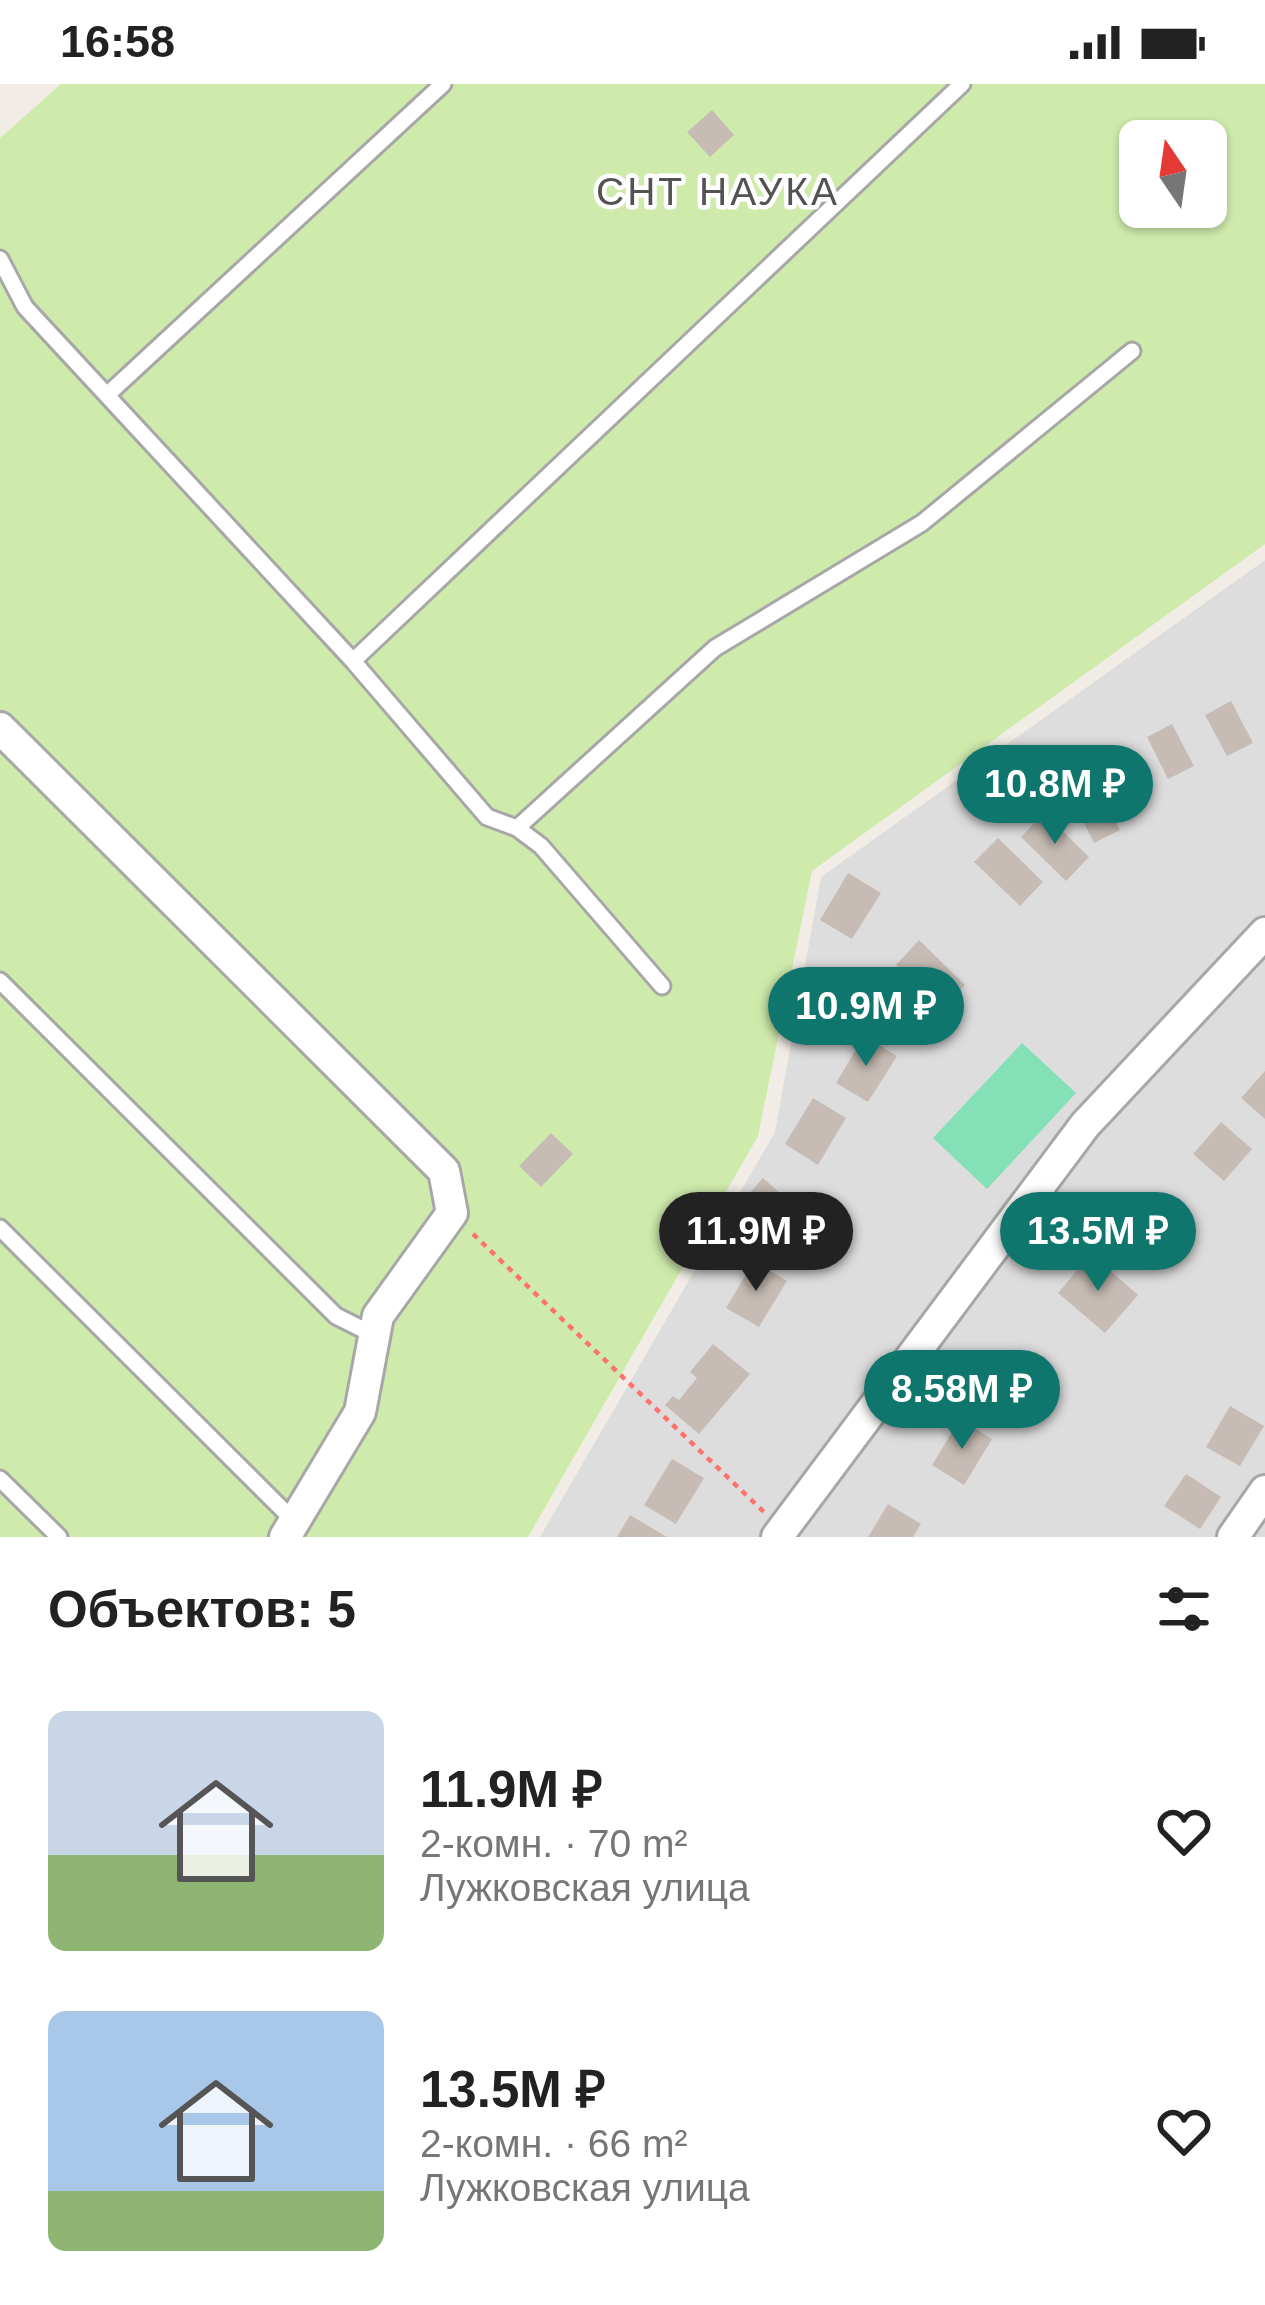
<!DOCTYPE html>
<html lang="ru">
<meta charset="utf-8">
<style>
:root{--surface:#fff;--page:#f2f2f2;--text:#222;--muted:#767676;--accent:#0f766e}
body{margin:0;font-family:Arial,sans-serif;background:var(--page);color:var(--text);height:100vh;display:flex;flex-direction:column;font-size:45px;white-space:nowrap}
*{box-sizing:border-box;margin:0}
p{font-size:39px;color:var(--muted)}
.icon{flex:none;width:66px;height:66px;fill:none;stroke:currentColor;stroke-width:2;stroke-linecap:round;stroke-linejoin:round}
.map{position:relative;height:1453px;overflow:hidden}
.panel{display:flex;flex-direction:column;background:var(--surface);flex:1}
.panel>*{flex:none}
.needle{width:78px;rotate:347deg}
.fabs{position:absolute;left:1119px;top:36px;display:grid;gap:24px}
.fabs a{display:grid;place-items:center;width:108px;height:108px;border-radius:18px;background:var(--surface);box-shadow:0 3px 9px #0004;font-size:60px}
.price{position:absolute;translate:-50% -102px;padding:0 27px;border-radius:42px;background:var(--accent);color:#fff;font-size:39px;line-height:78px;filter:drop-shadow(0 3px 6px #0008)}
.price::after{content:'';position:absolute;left:50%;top:72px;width:36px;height:27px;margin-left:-18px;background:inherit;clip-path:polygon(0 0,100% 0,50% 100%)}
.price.current{background:#222;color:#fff}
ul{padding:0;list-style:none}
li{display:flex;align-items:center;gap:36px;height:300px;padding:0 48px}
li span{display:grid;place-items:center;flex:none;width:336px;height:240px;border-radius:18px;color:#555}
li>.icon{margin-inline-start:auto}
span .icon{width:144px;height:144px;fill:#fffc;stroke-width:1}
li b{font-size:51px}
h2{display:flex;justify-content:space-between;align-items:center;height:144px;padding:0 48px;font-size:51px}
.status{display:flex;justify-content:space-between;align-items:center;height:84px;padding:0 60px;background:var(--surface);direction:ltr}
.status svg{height:33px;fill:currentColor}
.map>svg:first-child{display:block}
.residential{fill:#dedddd}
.grass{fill:#cfebac;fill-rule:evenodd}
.pitch{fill:#84e0b7}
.building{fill:#c6bcb5}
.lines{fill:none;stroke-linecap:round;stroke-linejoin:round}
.lane-casing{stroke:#a7a7a7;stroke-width:21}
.street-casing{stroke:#a7a7a7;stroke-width:36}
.path{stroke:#fc726c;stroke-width:4.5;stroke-dasharray:6 6;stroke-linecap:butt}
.lane{stroke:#fff;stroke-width:15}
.street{stroke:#fff;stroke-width:30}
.labels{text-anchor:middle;stroke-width:9;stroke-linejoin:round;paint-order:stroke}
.neighbourhood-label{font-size:39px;letter-spacing:3px;fill:#535353;stroke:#fff}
</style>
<div class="status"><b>16:58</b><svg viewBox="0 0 49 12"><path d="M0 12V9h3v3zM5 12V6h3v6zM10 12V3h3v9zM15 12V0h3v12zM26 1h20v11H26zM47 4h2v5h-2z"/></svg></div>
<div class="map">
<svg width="1265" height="1453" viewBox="0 0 1265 1453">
<rect width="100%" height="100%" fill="#f1ede6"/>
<!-- residential -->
<path class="residential" d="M1265,476V1453H540L775,1048L821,793Z"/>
<!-- grass -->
<path class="grass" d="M61,0H1265V460L812,787L758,1052L528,1453H0V54ZM1140,57H1206V123H1140Z"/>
<!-- pitch -->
<path class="pitch" d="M1022,959L1076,1009L987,1105L933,1054Z"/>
<!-- building -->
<path class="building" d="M712,26L734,51L710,73L687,48Z
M1231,617L1253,659L1227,672L1205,631Z
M1172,640L1194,682L1168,695L1147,653Z
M1098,704L1120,746L1094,759L1073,717Z
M1044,729L1089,773L1066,797L1021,753Z
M998,754L1043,798L1020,822L974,778Z
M848,789L881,809L852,855L820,836Z
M919,856L965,901L941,924L896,881Z
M864,952L897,972L868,1018L836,999Z
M1265,987V1035L1241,1014Z
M813,1014L846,1034L818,1081L785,1060Z
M1221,1038L1252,1065L1224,1097L1193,1070Z
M551,1049L573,1070L541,1103L519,1082Z
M763,1094L807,1133L783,1160L762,1142L758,1147L734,1127Z
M1147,1126L1171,1148L1141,1182L1117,1161Z
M1091,1170L1138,1211L1105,1249L1058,1209Z
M754,1177L787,1197L759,1243L726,1224Z
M713,1260L750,1290L699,1350L665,1321L673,1312L679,1316L697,1294L690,1288Z
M1014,1265L1047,1285L1019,1331L986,1311Z
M1230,1322L1264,1342L1240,1382L1206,1363Z
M960,1335L992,1355L964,1401L932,1381Z
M672,1375L704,1394L676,1440L644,1421Z
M1186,1390L1221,1413L1200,1445L1164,1422Z
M888,1420L921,1440L913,1453H868Z
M630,1431L667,1453H617Z"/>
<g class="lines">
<!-- lane casing -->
<g class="lane-casing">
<path id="lane" d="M0,175L25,223L353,577L487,733L517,744L715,564L922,439L1132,267
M107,311L443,0
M353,577L962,0
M517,744L541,762L662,902
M0,897L336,1232L374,1251
M0,1144L294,1437
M0,1395L59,1453"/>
</g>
<!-- street casing -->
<g class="street-casing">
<path id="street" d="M0,644L444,1087L452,1129L378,1232L360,1328L285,1453
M777,1453L1085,1041L1265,849
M1233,1453L1265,1407"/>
</g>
<!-- path -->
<path class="path" d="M473,1150L764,1428"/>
<!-- lane -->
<use href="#lane" class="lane"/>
<!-- street -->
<use href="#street" class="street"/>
</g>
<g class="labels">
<!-- neighbourhood labels -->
<g class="neighbourhood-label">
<text x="718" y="121">СНТ НАУКА</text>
</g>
</g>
</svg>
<div class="fabs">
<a><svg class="needle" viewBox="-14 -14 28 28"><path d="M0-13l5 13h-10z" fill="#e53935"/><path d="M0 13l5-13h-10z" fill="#767676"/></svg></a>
</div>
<b class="price" style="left:1055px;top:763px">10.8M ₽</b>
<b class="price" style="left:866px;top:985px">10.9M ₽</b>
<b class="price current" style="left:756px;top:1210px">11.9M ₽</b>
<b class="price" style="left:1098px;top:1210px">13.5M ₽</b>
<b class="price" style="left:962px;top:1368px">8.58M ₽</b>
</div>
<section class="panel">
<h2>Объектов: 5<svg class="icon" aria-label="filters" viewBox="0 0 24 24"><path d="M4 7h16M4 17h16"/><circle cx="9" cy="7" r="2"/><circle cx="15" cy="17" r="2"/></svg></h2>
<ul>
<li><span style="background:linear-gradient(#c9d6e8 60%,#8fb573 0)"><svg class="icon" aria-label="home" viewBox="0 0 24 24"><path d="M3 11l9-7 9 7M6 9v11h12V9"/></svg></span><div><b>11.9M ₽</b><p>2-комн. · 70 m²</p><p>Лужковская улица</p></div><svg class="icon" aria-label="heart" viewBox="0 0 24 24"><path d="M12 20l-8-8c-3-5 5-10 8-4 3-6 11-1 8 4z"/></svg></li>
<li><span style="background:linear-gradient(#a9c7e8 75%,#8fb573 0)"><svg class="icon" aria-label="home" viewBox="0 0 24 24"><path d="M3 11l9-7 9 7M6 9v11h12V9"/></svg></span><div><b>13.5M ₽</b><p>2-комн. · 66 m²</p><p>Лужковская улица</p></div><svg class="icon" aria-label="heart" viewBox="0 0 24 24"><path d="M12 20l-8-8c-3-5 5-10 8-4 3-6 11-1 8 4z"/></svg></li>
</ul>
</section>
